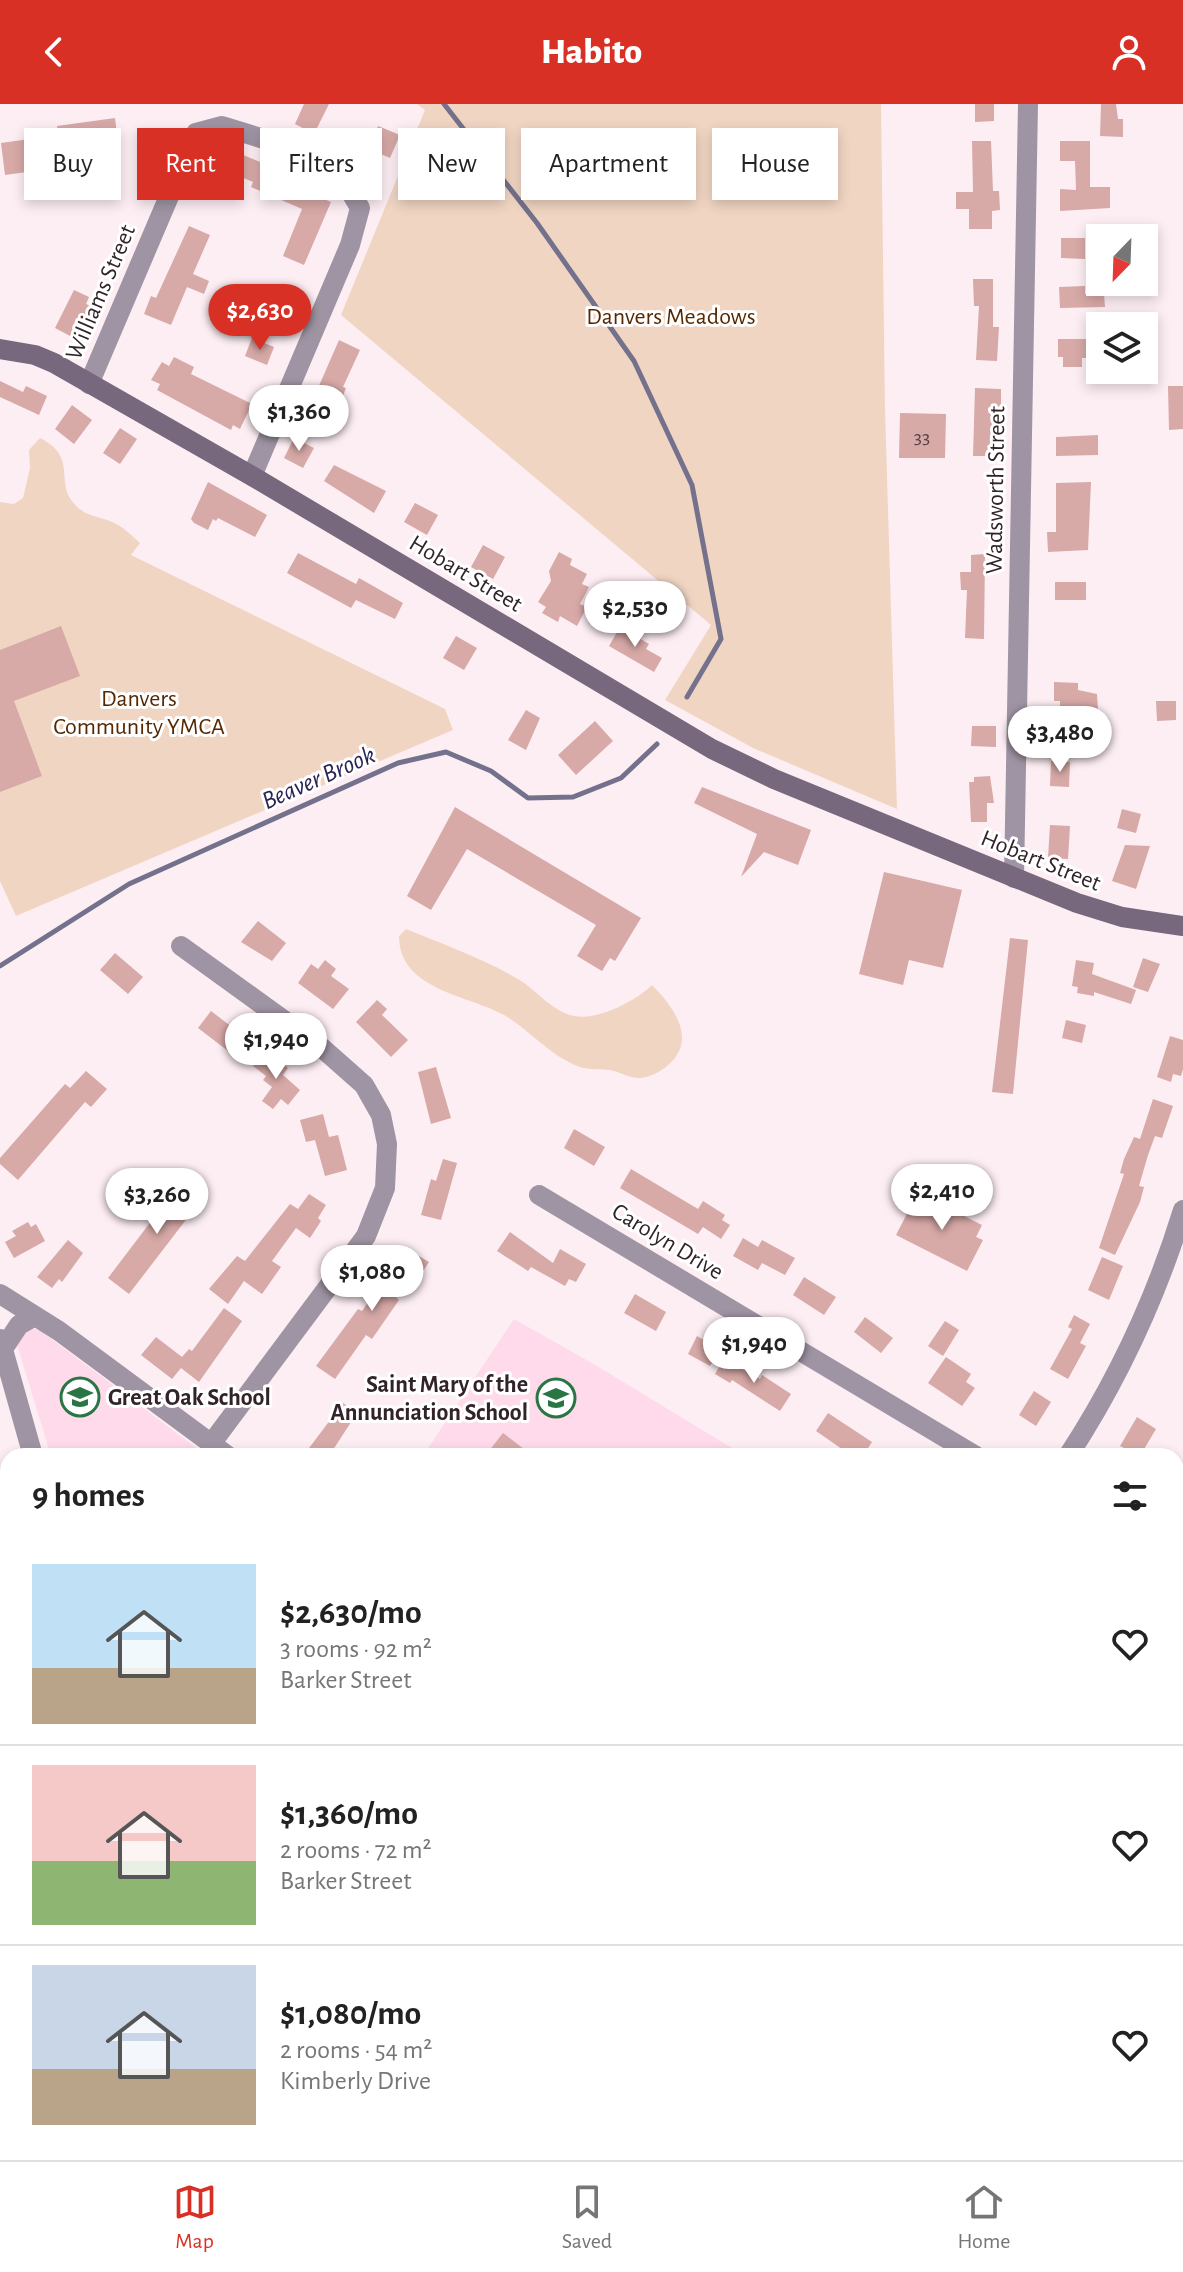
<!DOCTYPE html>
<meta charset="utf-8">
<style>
:root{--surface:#fff;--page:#f6f6f6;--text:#222;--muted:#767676;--line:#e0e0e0;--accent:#d93025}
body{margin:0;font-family:"Alegreya Sans",sans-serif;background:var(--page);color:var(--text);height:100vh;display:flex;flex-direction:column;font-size:30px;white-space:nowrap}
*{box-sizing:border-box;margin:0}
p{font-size:26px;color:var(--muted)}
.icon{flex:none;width:44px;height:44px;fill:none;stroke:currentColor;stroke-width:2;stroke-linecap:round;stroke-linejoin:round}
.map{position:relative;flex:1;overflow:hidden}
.drawer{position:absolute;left:0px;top:1344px;width:1184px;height:712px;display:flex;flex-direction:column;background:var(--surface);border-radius:24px 24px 0 0;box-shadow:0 4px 12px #0003}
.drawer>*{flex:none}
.banner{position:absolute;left:24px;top:24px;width:1136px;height:72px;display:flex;gap:16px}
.needle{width:52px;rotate:203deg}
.buttons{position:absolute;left:1086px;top:120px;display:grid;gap:16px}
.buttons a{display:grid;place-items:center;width:72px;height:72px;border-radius:0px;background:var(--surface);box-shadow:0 4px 12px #0003;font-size:40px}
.price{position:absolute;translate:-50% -68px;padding:0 18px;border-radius:28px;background:#fff;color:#222;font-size:26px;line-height:52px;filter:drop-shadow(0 2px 4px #0008)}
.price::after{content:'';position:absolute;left:50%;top:48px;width:24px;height:18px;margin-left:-12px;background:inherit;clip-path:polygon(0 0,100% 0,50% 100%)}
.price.selected{background:var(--accent);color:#fff}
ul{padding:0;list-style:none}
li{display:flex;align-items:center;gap:24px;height:200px;padding:0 32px}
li+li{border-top:2px solid var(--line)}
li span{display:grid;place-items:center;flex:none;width:224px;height:160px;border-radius:0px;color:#555}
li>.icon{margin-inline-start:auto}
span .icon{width:96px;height:96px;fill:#fffc;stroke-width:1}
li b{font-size:34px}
h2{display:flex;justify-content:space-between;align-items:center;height:96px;padding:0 32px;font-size:34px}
.chip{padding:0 28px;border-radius:0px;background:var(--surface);box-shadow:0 4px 12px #0003;font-size:28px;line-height:72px}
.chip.selected{background:var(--accent);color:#fff}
header{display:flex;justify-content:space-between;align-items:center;height:104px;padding:0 32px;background:var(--accent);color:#fff;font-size:36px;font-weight:800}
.dock{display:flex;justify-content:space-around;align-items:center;height:112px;border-top:2px solid var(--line);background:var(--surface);font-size:22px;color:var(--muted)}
.dock a{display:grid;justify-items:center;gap:4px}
.dock .selected{color:var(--accent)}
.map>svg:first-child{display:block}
.built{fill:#fedaea}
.green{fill:#f1d5c3}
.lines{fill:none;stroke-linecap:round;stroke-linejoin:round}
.stream{stroke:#74718c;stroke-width:5}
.building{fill:#d7a9a7}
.minor{stroke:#9f94a3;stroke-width:20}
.tertiary{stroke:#9f94a3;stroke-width:20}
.secondary{stroke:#77687d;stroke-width:20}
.labels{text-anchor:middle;stroke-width:6;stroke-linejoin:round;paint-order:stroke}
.number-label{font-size:20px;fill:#5a4448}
.street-label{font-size:24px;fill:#312329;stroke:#fff}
.park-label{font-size:24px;fill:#562700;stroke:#fff}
.poi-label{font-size:24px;font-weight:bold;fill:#312329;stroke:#fff;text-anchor:end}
.water-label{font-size:26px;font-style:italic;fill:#2a2555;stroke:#fff}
</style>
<header><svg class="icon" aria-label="back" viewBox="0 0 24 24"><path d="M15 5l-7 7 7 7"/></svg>Habito<svg class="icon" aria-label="person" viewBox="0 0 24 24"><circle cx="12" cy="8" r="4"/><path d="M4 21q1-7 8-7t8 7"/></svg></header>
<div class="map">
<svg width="1183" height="2056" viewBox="0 0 1183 2056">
<rect width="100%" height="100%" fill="#fdeef4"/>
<!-- built -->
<path class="built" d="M514,1215L597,1262L745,1352H423Z
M29,1223L41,1227L207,1352H51L15,1234Z
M262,2048H584L580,2056H265Z"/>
<!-- green -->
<path class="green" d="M417,0H881L885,305L897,705L753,644L665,596L711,521L341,211L425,6Z
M40,334C77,353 56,375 72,397C82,411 95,412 110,417C121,421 131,431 140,439L131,451L445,605L453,626L16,812L0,777V398L14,400L23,394L30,364L29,346Z
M406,825C445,841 482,854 518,875C538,887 551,907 574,912C597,917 636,897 652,881C675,904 698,937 667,962C660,968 648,974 639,974C629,974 620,968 610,966C600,965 589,966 580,963C550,952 531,927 504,911C468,891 399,886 399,832Z"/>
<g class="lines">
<!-- stream -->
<path class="stream" d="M444,0L537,119L634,257L692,381L721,535L687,593
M0,862L129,780L398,659L446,648L491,667L528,694L573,693L621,674L657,640"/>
</g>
<!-- building -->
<path class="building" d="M304,0H329L314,30L295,20Z
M975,0H994V17L975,18Z
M1101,0H1116L1118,15H1123V33L1100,32Z
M115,14L119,46L62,54L63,63L5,71L1,39L58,31L57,22Z
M378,22L400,31L390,54L369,45Z
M972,37H991L993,87H999L1000,106L992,107V125H969V105H956V88H973Z
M1060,37H1090V83H1110V104L1060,107V85L1076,86L1075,57H1060Z
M223,43L280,66L276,75L331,98L304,161L283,152L302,105L251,83L253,78L215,62Z
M189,122L210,131L193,170L209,177L204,190L187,183L171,221L144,210L151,192L156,194Z
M1061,134H1085V155L1061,154Z
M973,175H993V223H999L997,257L976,256L979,202H974Z
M275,182L295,191L288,208L268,199Z
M1085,182V190H1104L1105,203L1060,204L1059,183Z
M74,186L89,193L86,200L91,202L72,233L55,224Z
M252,234L274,243L267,261L245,252Z
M1058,235H1095V254H1082V263H1063V253H1058Z
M339,236L360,246L343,283L346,284L339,302L315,291Z
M174,253L194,263L191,270L252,300L240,325L233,321L231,326L157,286L160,280L151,276L162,258L169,262Z
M0,277L23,288L26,282L47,292L39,311L0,293Z
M1168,282H1183V325L1169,326Z
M975,284L1001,285V304H993L998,352H973Z
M72,301L92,316L74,340L55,325Z
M900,309L946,310L945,354H899Z
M120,324L137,335L120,360L103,349Z
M1098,331V351L1056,352V333Z
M294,334L314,344L303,364L284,354Z
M334,361L386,387L374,409L324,377Z
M208,378L267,411L255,433L218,414L216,417L213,415L208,426L194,419L191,415Z
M1091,378L1088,446L1048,448L1047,428H1056V379Z
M415,399L438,411L427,431L404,418Z
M483,441L505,453L493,475L471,463Z
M559,448L572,455L570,461L587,470L582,480L589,483L580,500L587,503L577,522L560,512L558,518L542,509L546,503L538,498L551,477L549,467Z
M298,449L356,480L359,474L403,499L395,515L356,496L351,504L287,469Z
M985,450L984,535L965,534L967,486H961L960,468H971V451Z
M1055,478H1086V496H1055Z
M61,522L80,572L14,597L42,672L0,688V546Z
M620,523L649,540L646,545L662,554L654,568L609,542Z
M456,532L477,544L464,566L443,554Z
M1054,578L1078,579V586L1097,590L1100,635L1060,636V597H1054Z
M1156,597H1176V616L1157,617Z
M526,606L540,614L526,646L508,636Z
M595,617L613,637L576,671L558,651Z
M972,622H996V643L971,642Z
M1051,657L1070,658L1069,683L1050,682Z
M990,672L994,699H987V718H971L969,678H974V673Z
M702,683L811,726L798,761L764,748L741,773L757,730L694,699Z
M455,703L641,814L615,857L610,854L602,867L577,852L596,821L467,745L431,806L407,792Z
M1122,705L1141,710L1136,729L1117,724Z
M1050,721L1070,722L1068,755L1048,754Z
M1125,741L1150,742L1136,785L1112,777Z
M884,768L962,786L943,864L909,856L903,881L859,870Z
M258,817L286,839L272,857L241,838Z
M1010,834L1028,836L1013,990L992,988Z
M115,849L143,873L128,890L100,866Z
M1143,854L1160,860L1148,888L1133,883Z
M325,856L336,865L331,872L349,885L333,905L298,879L311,860L318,865Z
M1076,856L1094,859L1092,870L1136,886L1131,900L1094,888V892L1077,889L1078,883L1072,882Z
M377,896L387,905L382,911L408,936L391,953L356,918Z
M211,907L241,930L228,947L198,924Z
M1066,916L1086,921L1082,939L1062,934Z
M1170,932L1183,936V965L1181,972L1173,970L1171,978L1157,973Z
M265,947L288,964L283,971L300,986L288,1001L281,995L273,1005L262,997L272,983L263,976L266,972L253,962Z
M436,963L451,1014L431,1020L418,968Z
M86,967L107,985L91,1003L85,998L18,1076L0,1060V1054L65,980L70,984Z
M1153,995L1173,1002L1162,1034L1155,1032L1148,1051L1139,1082L1144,1083L1140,1098L1115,1151L1099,1144L1124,1070L1120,1069L1124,1055L1134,1033L1140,1035Z
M323,1010L329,1033L338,1031L347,1066L325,1072L315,1036L306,1038L300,1016Z
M574,1025L605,1043L594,1062L564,1044Z
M443,1055L457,1059L441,1116L421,1111L431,1075L436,1077Z
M631,1065L698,1105L703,1097L725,1111L722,1116L730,1121L721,1135L703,1123L698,1130L620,1084Z
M184,1074L205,1091L129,1190L108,1174Z
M309,1090L326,1101L318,1114L321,1117L310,1134L296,1124L272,1157L281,1163L262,1190L244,1177L228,1200L209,1185L237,1152L245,1157L290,1100L298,1105Z
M922,1091L982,1121L976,1133L983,1136L967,1167L896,1131L912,1100L917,1102Z
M28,1118L31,1123L36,1120L45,1137L14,1154L5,1138L16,1132L12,1127Z
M510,1128L553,1159L560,1145L586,1160L576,1178L569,1175L565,1182L531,1163L528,1167L497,1147Z
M743,1134L758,1143L762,1136L795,1154L785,1171L762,1159L758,1166L733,1152Z
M68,1136L83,1149L62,1178L59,1175L52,1184L37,1173Z
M404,1143L429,1158L420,1172L412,1168L396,1193L399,1196L372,1235L366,1231L335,1275L316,1262L358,1205L362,1207L372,1193Z
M1102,1153L1123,1162L1109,1196L1088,1186Z
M804,1173L836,1193L824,1211L793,1191Z
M635,1190L666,1208L656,1227L624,1209Z
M224,1204L242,1217L199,1278L181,1264L172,1275L141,1251L156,1233L182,1253L189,1245L192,1247Z
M1074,1211L1090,1220L1080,1239L1086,1242L1068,1275L1050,1265L1072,1225L1068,1223Z
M865,1213L893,1234L881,1249L854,1228Z
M945,1217L959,1226L943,1252L928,1242Z
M697,1232L720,1245L710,1262L688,1250Z
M946,1253L971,1270L966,1278L975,1284L962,1302L928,1279Z
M724,1255L760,1275L762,1271L791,1290L780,1307L732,1276L730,1279L715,1270Z
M1034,1287L1051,1298L1036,1322L1019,1311Z
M343,1299L357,1309L329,1352H303Z
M828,1309L872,1338L863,1352H852L816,1327Z
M1137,1313L1156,1325L1140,1352L1120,1342Z
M503,1329L533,1352H485Z"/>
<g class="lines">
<!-- minor -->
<path class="minor" d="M89,280L196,29L222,22L280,40L341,72L360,104L350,141L252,372
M1014,774L1028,0
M181,842L321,943L364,981L381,1011L387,1040L385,1084L366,1132L211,1340
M539,1091L976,1352
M0,1190L59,1227L228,1352
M0,1235L33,1352
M3,1245L19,1221L35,1212
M1068,1352C1119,1274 1156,1194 1183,1106
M0,1490L8,1488
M1176,1806L1183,1811
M239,2048L241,2056
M964,2048L973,2056"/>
<!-- tertiary -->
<path class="tertiary" d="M1176,1607L1183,1599
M792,2056L797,2048"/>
<!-- secondary -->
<path class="secondary" d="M0,245L35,251L54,259L252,372L712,645L774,675L1077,799L1122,813L1183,822"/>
</g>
<!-- icons -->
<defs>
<g id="school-ring" transform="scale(2)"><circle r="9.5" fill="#fff" stroke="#2a7544" stroke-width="1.5"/><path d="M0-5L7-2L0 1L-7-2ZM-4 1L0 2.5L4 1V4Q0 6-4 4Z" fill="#2a7544"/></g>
</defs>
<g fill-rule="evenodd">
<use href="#school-ring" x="80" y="1293"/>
<use href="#school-ring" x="556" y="1294"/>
</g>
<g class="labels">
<!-- number labels -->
<g class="number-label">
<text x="922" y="339">33</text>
</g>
<!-- street labels -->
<g class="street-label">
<text transform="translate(100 188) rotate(-67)" y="8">Williams Street</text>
<text transform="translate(995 386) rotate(-89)" y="8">Wadsworth Street</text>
<text transform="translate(466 469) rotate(31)" y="8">Hobart Street</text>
<text transform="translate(1041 756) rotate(22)" y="8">Hobart Street</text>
<text transform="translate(668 1137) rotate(31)" y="8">Carolyn Drive</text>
</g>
<!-- park labels -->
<g class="park-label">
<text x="671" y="220">Danvers Meadows</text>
<text x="139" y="602">Danvers<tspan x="139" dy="28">Community YMCA</tspan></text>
</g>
<!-- poi labels -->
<g class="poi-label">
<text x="528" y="1288">Saint Mary of the<tspan x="528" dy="28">Annunciation School</tspan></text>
<text x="108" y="1301" text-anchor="start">Great Oak School</text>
</g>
<!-- water labels -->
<g class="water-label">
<text transform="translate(318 673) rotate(-24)" y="9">Beaver Brook</text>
</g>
</g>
</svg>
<div class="buttons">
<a><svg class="needle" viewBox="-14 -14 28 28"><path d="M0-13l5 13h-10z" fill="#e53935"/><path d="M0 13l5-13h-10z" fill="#767676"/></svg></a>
<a><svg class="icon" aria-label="layers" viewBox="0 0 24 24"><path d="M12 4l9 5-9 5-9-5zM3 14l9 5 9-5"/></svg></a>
</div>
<b class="price selected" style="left:260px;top:248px">$2,630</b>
<b class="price" style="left:299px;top:349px">$1,360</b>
<b class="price" style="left:635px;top:545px">$2,530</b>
<b class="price" style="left:1060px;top:670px">$3,480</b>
<b class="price" style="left:276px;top:977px">$1,940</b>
<b class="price" style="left:942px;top:1128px">$2,410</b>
<b class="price" style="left:157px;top:1132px">$3,260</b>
<b class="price" style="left:372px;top:1209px">$1,080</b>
<b class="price" style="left:754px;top:1281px">$1,940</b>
<div class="banner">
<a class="chip">Buy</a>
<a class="chip selected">Rent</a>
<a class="chip">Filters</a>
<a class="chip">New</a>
<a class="chip">Apartment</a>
<a class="chip">House</a>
</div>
<section class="drawer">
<h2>9 homes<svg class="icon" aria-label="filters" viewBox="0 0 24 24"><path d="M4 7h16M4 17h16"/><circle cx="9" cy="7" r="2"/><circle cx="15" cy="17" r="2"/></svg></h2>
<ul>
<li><span style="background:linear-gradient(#bfe0f5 65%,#b9a48a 0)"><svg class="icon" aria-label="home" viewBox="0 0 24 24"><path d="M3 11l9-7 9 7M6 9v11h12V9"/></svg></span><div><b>$2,630/mo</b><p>3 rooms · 92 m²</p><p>Barker Street</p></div><svg class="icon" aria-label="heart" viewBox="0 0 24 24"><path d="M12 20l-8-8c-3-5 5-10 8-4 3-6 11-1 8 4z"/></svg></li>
<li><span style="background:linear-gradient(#f6c9c9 60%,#8fb573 0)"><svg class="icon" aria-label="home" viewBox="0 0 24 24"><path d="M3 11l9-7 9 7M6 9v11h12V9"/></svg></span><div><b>$1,360/mo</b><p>2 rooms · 72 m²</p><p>Barker Street</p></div><svg class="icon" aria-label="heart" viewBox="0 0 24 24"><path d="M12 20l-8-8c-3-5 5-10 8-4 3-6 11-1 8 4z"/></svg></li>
<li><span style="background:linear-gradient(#c9d6e8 65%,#b9a48a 0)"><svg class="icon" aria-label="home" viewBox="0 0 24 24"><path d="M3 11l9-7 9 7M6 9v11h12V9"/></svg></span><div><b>$1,080/mo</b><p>2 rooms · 54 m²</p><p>Kimberly Drive</p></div><svg class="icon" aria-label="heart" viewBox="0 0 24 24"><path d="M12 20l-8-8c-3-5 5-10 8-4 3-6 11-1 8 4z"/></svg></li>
</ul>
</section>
</div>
<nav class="dock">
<a class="selected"><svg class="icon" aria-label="map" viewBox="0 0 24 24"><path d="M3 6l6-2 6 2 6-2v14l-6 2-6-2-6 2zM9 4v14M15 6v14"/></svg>Map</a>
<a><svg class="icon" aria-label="saved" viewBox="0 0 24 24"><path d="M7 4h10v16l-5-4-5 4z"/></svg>Saved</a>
<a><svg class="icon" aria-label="home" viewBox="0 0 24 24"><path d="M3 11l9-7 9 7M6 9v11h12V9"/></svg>Home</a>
</nav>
